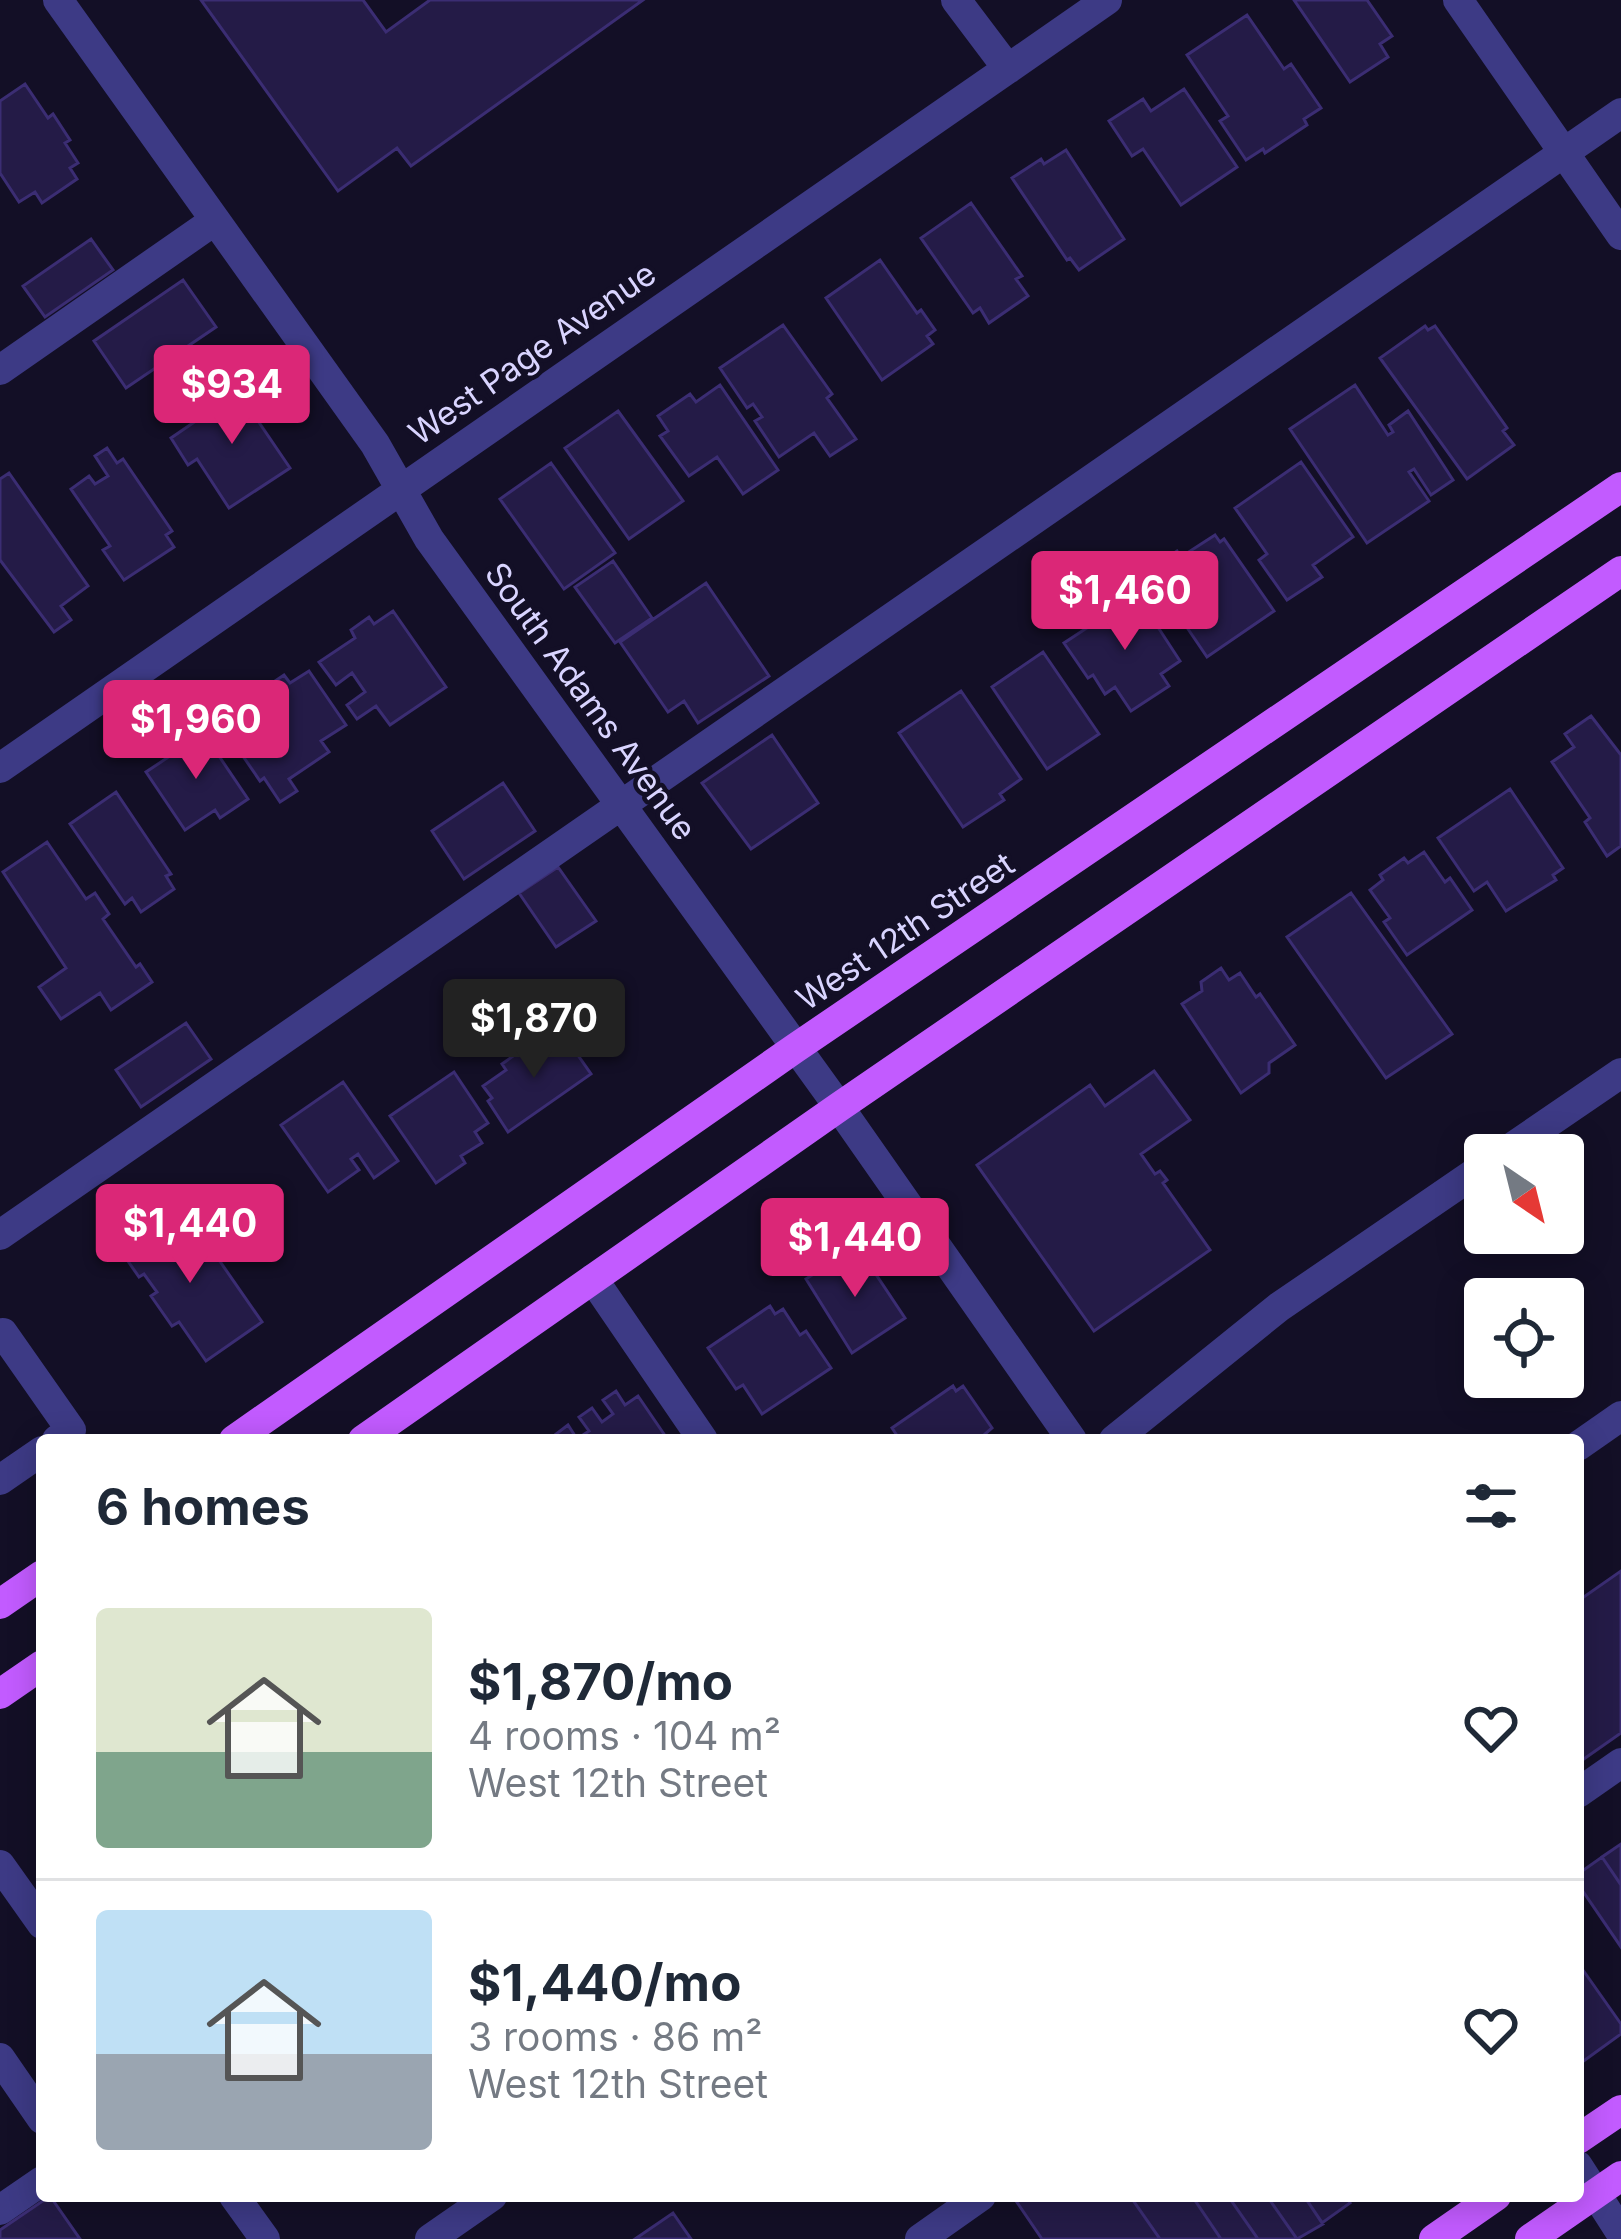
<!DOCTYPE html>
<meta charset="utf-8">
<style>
:root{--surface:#fff;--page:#f2f2f3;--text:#1f2937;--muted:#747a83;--line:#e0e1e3;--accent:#db2777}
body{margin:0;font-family:Inter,sans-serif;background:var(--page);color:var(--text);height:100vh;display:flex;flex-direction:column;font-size:45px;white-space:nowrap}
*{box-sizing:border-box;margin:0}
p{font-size:39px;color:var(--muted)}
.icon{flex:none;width:66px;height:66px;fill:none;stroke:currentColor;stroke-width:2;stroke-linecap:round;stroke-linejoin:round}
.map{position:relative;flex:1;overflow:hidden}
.panel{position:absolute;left:36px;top:1434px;width:1548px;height:768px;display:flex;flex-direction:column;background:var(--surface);border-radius:12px;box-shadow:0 6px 30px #0003}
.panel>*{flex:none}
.needle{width:78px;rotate:145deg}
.buttons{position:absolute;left:1464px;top:1134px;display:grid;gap:24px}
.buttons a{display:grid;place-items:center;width:120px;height:120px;border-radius:12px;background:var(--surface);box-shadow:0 6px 30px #0003;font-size:60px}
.price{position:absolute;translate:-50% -102px;padding:0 27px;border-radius:12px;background:var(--accent);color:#fff;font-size:39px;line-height:78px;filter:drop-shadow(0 3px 6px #0008)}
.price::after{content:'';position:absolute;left:50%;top:72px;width:36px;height:27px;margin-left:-18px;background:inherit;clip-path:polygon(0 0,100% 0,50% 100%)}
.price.selected{background:#222;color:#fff}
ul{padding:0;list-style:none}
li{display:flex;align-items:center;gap:36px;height:300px;padding:0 60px}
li+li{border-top:3px solid var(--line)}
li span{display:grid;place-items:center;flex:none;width:336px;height:240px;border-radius:12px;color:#555}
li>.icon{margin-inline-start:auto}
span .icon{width:144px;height:144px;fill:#fffc;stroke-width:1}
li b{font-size:51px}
h2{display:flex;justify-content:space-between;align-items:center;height:144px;padding:0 60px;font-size:51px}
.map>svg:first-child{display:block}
.building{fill:#241b47;stroke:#3b2d73;stroke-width:3}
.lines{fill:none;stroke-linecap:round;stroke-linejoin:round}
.minor{stroke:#3d3a85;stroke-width:30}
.major{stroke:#c25bff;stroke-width:30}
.labels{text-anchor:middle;stroke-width:9;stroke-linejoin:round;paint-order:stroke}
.street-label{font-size:33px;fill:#d9d4ff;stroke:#130f26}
</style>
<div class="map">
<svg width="1621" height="2239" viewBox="0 0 1621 2239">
<rect width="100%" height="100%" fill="#130f26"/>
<!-- building -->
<path class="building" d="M201,0H363L386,32L430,0H643L411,166L397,148L338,191Z
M1294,0H1367L1392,36L1380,44L1388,57L1350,82Z
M1247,15L1284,69L1291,64L1321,108L1304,119L1307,125L1265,153L1263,149L1246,160L1220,121L1228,116L1187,55Z
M25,84L48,118L53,114L70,140L65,143L78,163L70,168L77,179L42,203L35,192L19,202L0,173V101Z
M1184,89L1237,167L1181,205L1143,149L1132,156L1109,121L1143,99L1151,111Z
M1066,150L1124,239L1079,270L1070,258L1067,260L1012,178L1041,159L1044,164Z
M971,203L1022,276L1016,279L1028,296L989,323L980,308L973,313L921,238Z
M91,239L113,270L45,317L23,286Z
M880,260L917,313L921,310L935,330L927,336L933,344L882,380L826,298Z
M183,280L216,327L126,388L94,341Z
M783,325L832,394L827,398L856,439L830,456L814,433L779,457L755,421L762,417L753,404L747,408L720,368Z
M1425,326L1428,330L1435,326L1507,428L1503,431L1514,445L1467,479L1380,358Z
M720,385L778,470L743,494L717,457L689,476L660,436L668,431L658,416L690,394L696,402Z
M1355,385L1388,435L1393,432L1389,425L1408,411L1453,480L1431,495L1414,469L1409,472L1429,501L1367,543L1290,429Z
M244,386L261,411L254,415L290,468L229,508L197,459L188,465L171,438L206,414L200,405L217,394L222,401Z
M618,411L683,501L629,539L565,448Z
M107,448L117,463L123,459L172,531L166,535L174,547L124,580L103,550L110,546L71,489L89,476L95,484L108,476L95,456Z
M1301,462L1353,537L1313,565L1322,577L1287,600L1259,560L1267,554L1235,508Z
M551,463L615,553L564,589L500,499Z
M9,473L88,586L61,606L71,620L54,632L0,560V479Z
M1215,535L1220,542L1224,539L1274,611L1207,657L1148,570L1177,551L1181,557Z
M613,561L652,618L615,643L575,587Z
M706,583L769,676L698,723L684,701L668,712L620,642Z
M1137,595L1180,661L1161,674L1169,686L1131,711L1115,687L1105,694L1093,675L1088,678L1064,643Z
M393,611L446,687L390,725L376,706L357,719L347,705L365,692L352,673L336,685L319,662L355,638L351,630L369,617L374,624Z
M1043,652L1099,734L1047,769L992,687Z
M309,671L346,725L321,741L329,752L289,779L297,791L280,802L264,778L260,781L223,727L250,708L245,701L284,675L290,683Z
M961,691L1021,779L1000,794L1004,800L963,827L899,733Z
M1591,716L1621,755V846L1607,856L1585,822L1590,818L1552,762L1574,747L1565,734Z
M200,728L248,799L220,818L215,810L185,830L146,772L179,750L175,745Z
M772,735L818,803L751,849L702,783Z
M503,783L535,831L464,879L432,831Z
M1510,789L1563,868L1553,875L1556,880L1506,911L1487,882L1474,891L1438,838Z
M116,792L171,874L166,876L174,889L141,912L132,898L125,904L70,824Z
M47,842L86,899L95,893L109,914L103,919L136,967L140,964L152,982L111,1010L100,993L61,1019L39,987L66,968L3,872Z
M1424,852L1445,882L1450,878L1472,910L1407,955L1384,922L1390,918L1370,890L1383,880L1380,875L1404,858L1408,863Z
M558,867L596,921L556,947L519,893Z
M1351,893L1452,1034L1386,1078L1287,937Z
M1221,968L1229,980L1240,973L1256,997L1260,994L1295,1045L1269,1063V1073L1241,1093L1182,1004L1202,991L1201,982Z
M186,1023L211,1059L141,1107L116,1070Z
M544,1034L558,1053L570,1044L591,1074L508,1132L488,1101L492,1098L483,1086L506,1070L502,1064Z
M1154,1071L1190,1120L1141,1154L1155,1174L1160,1171L1167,1180L1163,1183L1210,1250L1094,1331L977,1165L1090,1085L1105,1106Z
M454,1072L488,1123L475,1132L482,1143L461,1156L465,1163L436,1183L390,1116Z
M343,1082L398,1161L374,1178L358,1154L351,1159L359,1170L328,1192L281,1125Z
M165,1210L200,1259L212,1250L262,1322L206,1361L179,1322L172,1326L151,1296L157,1292L144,1274L139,1277L116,1244Z
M852,1249L858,1259L863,1255L905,1318L852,1353L806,1279Z
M770,1306L775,1314L783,1309L800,1335L806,1331L831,1368L762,1414L743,1385L736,1389L708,1348Z
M953,1386L956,1391L963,1386L992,1428L985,1434L987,1437L900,1440L892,1428Z
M616,1391L625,1405L638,1396L668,1440H560L556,1434L568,1425L577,1439L589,1431L579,1417L592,1408L602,1422L613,1414L603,1400Z
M1621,1571V1733L1578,1763V1601Z
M1621,1844V1885L1602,1857Z
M1602,1857L1621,1885V1947L1578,1884V1874Z
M1578,1963L1621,2024V2034L1578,2065Z
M50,2196L80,2239H0V2230Z
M1016,2196H1130L1160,2239H1042L1014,2198Z
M1130,2196H1192L1221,2239H1160Z
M1192,2196H1228L1258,2239H1221Z
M1228,2196H1267L1297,2239H1258Z
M1267,2196H1304L1323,2224L1297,2239Z
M1304,2196H1345L1350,2203L1322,2223Z
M673,2213L691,2239H635Z"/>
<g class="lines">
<!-- minor -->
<path class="minor" d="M58,0L375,444L429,539L839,1107L1072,1440
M956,0L1008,69
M1458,0L1621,235
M0,370L214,221
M0,768L1107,0
M1501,1155L1621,1073
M0,1235L1621,113
M593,1279L703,1440
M0,1335L3,1333L71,1430L57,1440
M1114,1440L1279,1307L1485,1166
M1578,1446L1621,1416
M0,1480L42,1451
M1578,1793L1621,1763
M0,1865L42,1924
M0,2058L42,2119
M1578,2166L1621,2233
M234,2196L265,2239
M0,2210L42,2181
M430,2239L492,2196
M920,2239L981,2196"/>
<!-- major -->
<path class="major" d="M234,1440L794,1049L1621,487
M363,1440L839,1107L1621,571
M0,1604L42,1575
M0,1694L42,1665
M1578,2139L1621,2110
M1434,2239L1496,2196
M1530,2239L1621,2176"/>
</g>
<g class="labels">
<!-- street labels -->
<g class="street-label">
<text transform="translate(532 353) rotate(-35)" y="12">West Page Avenue</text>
<text transform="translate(591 701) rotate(54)" y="12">South Adams Avenue</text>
<text transform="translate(905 931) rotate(-34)" y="12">West 12th Street</text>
</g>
</g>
</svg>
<div class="buttons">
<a><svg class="needle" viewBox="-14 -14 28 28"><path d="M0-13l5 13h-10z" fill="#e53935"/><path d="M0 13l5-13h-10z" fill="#747a83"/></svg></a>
<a><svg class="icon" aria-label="locate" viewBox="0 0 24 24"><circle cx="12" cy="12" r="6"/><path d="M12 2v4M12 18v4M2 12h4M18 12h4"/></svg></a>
</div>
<b class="price" style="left:232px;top:447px">$934</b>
<b class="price" style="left:1125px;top:653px">$1,460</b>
<b class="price" style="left:196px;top:782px">$1,960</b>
<b class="price selected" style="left:534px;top:1081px">$1,870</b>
<b class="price" style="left:190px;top:1286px">$1,440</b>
<b class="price" style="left:855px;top:1300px">$1,440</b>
<section class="panel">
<h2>6 homes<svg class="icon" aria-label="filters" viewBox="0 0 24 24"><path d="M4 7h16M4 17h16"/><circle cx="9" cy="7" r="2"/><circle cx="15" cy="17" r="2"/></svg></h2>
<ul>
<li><span style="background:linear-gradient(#dfe7d0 60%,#7fa58c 0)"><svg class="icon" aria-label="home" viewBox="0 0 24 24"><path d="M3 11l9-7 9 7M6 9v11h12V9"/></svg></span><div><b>$1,870/mo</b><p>4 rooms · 104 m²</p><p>West 12th Street</p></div><svg class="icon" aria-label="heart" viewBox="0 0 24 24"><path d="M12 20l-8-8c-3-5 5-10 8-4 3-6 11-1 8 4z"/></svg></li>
<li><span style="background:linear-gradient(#bfe0f5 60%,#9aa5b1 0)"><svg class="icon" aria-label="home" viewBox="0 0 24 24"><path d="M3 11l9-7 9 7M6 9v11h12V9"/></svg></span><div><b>$1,440/mo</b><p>3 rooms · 86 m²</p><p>West 12th Street</p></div><svg class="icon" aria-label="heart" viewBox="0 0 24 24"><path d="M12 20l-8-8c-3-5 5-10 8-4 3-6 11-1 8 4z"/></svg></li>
</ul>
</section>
</div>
